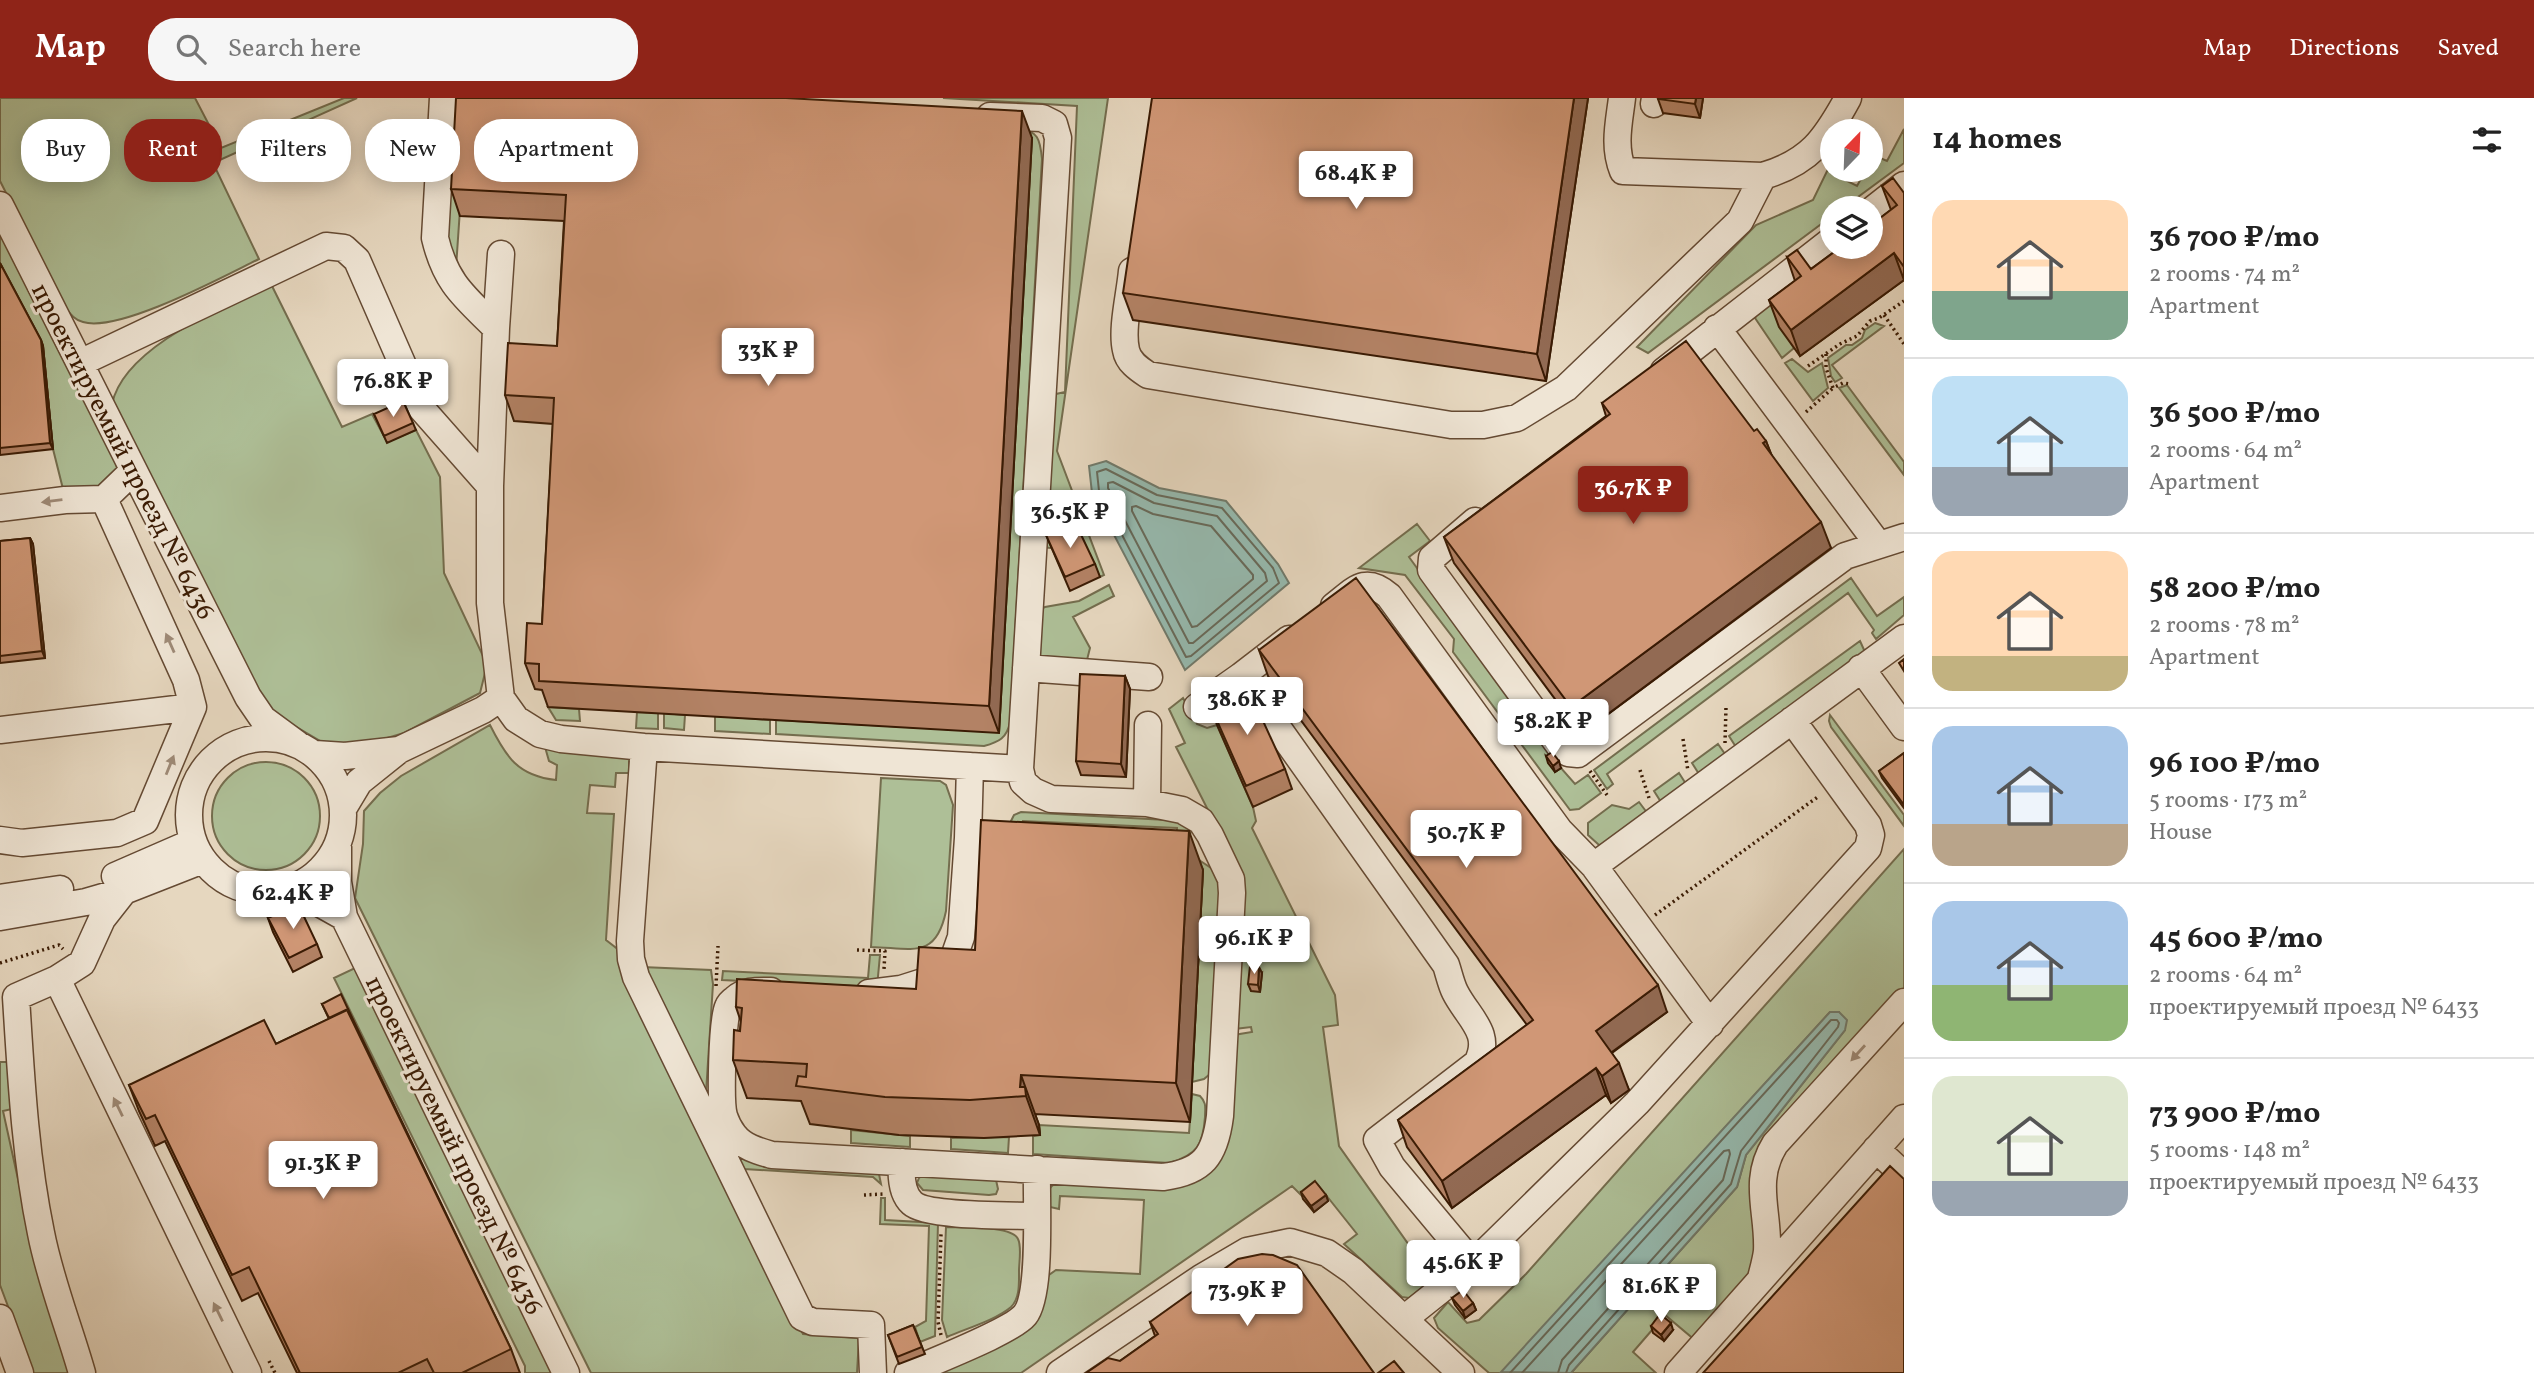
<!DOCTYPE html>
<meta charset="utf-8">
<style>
:root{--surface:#fff;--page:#f6f6f6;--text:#222;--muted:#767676;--line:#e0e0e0;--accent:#8f2418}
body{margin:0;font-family:Vollkorn,serif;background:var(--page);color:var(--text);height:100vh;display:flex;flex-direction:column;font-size:26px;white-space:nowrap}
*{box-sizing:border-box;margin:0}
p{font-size:23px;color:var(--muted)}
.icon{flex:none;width:38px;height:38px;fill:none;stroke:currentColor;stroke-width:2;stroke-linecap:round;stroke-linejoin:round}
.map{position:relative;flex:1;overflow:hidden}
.drawer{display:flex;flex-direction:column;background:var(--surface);width:630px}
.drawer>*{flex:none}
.top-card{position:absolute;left:21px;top:21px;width:665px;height:63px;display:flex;gap:14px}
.needle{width:46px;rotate:23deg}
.tools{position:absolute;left:1820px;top:21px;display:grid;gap:14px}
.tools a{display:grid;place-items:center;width:63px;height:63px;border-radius:50%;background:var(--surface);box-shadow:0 4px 18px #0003;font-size:35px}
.price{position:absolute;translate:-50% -60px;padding:0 16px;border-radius:7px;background:#fff;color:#222;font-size:23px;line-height:46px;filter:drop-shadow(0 2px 4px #0008)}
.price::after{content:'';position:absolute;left:50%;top:42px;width:21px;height:16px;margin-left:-10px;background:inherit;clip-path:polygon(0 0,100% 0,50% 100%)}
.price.selected{background:var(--accent);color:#fff}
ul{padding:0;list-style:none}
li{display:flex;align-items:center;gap:21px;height:175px;padding:0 28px}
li+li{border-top:2px solid var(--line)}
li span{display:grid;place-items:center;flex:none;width:196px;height:140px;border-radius:21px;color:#555}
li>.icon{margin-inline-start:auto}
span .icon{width:84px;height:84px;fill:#fffc;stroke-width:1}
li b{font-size:30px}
h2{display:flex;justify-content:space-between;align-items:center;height:84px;padding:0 28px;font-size:30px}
.chip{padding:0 24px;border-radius:28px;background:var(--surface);box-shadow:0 4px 18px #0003;font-size:24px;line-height:63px}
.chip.selected{background:var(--accent);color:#fff}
header{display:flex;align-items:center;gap:42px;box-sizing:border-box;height:98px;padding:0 35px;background:var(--accent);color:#fff}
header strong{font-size:33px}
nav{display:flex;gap:38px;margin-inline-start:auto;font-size:24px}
.search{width:490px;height:63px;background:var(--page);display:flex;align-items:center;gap:18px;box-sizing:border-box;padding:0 24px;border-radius:28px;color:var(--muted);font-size:26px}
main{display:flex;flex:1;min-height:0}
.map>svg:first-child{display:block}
.green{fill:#aebf97;stroke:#746d4e;stroke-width:2}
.water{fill:#96baaf;stroke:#717a6b;stroke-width:2}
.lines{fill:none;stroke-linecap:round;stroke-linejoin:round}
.shore{stroke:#686a5a;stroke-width:2}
.minor-casing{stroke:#654a33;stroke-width:29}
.path{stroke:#3a1b04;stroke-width:3.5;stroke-dasharray:2 3.5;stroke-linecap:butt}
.minor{stroke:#efe5d5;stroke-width:26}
.wall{fill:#b38265;stroke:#3a1b04;stroke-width:2}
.shaded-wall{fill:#926a53;stroke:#3a1b04;stroke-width:2}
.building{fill:#d09776;stroke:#3a1b04;stroke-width:2}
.oneway{fill:#9e8a77}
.labels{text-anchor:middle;stroke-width:6;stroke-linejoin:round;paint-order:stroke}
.street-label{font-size:26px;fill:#3a1b04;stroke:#efe5d5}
</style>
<header>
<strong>Map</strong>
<div class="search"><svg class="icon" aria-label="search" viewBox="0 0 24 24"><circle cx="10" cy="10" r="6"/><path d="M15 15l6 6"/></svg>Search here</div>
<nav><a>Map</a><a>Directions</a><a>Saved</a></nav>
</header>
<main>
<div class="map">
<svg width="1904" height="1275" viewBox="0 0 1904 1275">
<rect width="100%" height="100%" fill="#e6d7bf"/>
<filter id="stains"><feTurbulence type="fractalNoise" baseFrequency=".00286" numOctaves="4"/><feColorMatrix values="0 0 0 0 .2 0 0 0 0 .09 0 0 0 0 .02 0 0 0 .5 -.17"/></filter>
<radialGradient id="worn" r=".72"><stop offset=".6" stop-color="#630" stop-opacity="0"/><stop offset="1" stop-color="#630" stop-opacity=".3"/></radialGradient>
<!-- green -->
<path class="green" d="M0,0H195L221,50L344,0H357L213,65L259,161C224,178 119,235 83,224C74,222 69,214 63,207L0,83Z
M463,0H520L1018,29C1038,34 1040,40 1042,61L1010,624C1007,640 999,644 984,648L776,636V622L998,634L1031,40L467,8L456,170L442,138L450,19Z
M943,0H1108L1057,353L1104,477L1100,479L1080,437L1051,450L1041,449L1047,303L1056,296L1065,294L1077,8Z
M1904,31V65L1843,110H1832V118L1648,255L1637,249L1756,127L1813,102L1832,63L1831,75L1857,88L1866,72H1871L1873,57L1887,63Z
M0,128L116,364L117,372L104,393L63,391L53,351L43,248L0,167Z
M271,186L342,329L372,316L387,344L416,332L440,379L444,475L484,560L486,571L480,595L404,635L377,643L342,647L322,644L288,624L257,600L112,306C124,249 222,210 271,186Z
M1797,186L1780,227L1794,250L1782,260L1755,220L1758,214Z
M1875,225L1884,228L1832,267L1842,280L1835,284L1831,278L1828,260L1846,247H1852L1862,240L1865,232Z
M1792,261L1808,274L1822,265L1828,290L1813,303L1785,265Z
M1847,287L1904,364V377L1839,290Z
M1417,426L1430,443L1409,459L1555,661L1549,665L1555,674L1561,670L1575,686L1588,677L1601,695L1579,711L1570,712L1453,554L1454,541L1405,477L1359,470Z
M1851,480L1877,518L1904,499V517L1876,541L1872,535L1874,532L1848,495L1607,676L1613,686L1607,691L1594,672Z
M1109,487L1114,498L1073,519L1090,550L1087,562L1036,558L1037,514L1045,509L1079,503Z
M1860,543L1865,554L1736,649L1729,638Z
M1183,600L1197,626L1207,630L1217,627L1253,709L1256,723L1252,730L1335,897L1338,927L1323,929L1339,1048L1433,1181L1409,1200L1402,1199L1344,1146L1357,1136L1318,1087L1302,1098L1292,1088L1021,1275H940L1047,1182L1049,1177L1056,1172L1140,1176L1144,1102L1060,1098L1059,1111L1050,1109C1048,1098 1045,1091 1056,1085L1197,1083L1234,937L1252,934L1251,929L1234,931L1242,779L1176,649L1185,645L1169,611Z
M548,609L579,611L580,623L556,622Z
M637,614L658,615V631L636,630Z
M664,615L685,617L684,632L664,630Z
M1830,617L1904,717V728L1831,629L1829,623Z
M715,618L770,622V636L715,633Z
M490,627C506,659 518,678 556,682L557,667L549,663L545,649L629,658V675H616L615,689L590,687L587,715L614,716L606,842L624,856L626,875L803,1236L859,1240L857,1275H591L355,800L363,746L364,713L380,695L401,678Z
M1718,646L1725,656L1699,676L1692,665Z
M212 718a54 54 0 1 1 108 0a54 54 0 1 1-108 0Z
M1679,675L1686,686L1661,704L1654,693Z
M881,680L940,683L946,687L953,707L946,813C936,862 912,850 871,849Z
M1639,704L1648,716L1607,746L1599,747L1588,737V725L1612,707L1629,711Z
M1021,714L1185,723L1192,731L1189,739L1177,745V730L1023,723L1022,738L1012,730L1011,723L1014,717Z
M1904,751V892L1765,1045L1757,1165L1696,1243L1665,1217L1633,1254L1656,1275H1571L1737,1089L1746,1057L1845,932L1839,914H1830L1502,1275H1489L1438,1230L1434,1220L1448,1204L1467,1225L1479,1222L1526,1176Z
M1199,762L1214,772L1221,784L1210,976L1204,981L1192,984L1203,772Z
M870,857H880L877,889L722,882L723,873L868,880Z
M642,869L711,872L713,886L706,995L719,1029L729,1047L742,1059L759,1064L878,1071L881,1086L873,1079L744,1071L732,1062L641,881Z
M355,870L553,1275H525V1268L334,880Z
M0,964H10L12,1011L3,1013L32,1145L71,1275H33L0,1187Z
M1192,996L1200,998C1207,1005 1205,1010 1205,1019C1203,1047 1197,1057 1169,1065L1033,1056V1038L1040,1037L1039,1027L1189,1035Z
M851,1032L910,1038V1049L851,1045Z
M1009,1039L1008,1055L951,1051V1040Z
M923,1076L996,1082L998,1091L996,1096L989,1097L923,1092L917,1085L919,1080Z
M881,1100H885V1122L938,1125L935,1238L920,1244L915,1229L926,1223L929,1128L880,1126Z
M946,1129C960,1130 1012,1127 1018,1141C1022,1149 1019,1164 1019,1173C1019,1185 1020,1200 1011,1209C996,1222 965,1231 947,1239L942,1222Z"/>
<!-- water -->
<path class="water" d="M1106,363L1159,390L1226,403L1278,466L1289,485L1185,572L1092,395L1089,368Z
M1830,914H1839L1847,922L1845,932L1746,1057L1737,1089L1571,1275L1501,1274Z"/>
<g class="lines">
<!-- shore -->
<path class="shore" d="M1106,371L1157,397L1222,410L1273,470L1279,485L1191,558L1186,559L1099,393L1097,374Z
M1113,384L1154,405L1217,418L1265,475L1267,483L1193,545H1189L1108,390V385Z
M1136,408L1153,416L1211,428L1253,477V481L1197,528L1192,529L1132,413V409Z
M1510,1275L1831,922H1837L1839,925L1838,929L1741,1053L1731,1086L1569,1267L1566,1275
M1522,1275L1724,1053L1729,1052L1730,1056L1723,1082L1562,1262L1558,1275"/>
<!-- minor casing -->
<g class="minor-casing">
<path id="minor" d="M443,0L435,140C446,186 465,199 496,230L490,388V505L501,600L516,621L540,636L561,641L644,649L1020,671
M1622,0C1619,25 1613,48 1623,73L1763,78
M1654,6L1655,0
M0,107L248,599L263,621L297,646
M1871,113L1904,87
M1132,173C1130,196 1121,231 1126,252C1128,264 1139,271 1148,277L1451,327H1483L1517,320L1566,290L1740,123L1763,78C1810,64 1825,42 1848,0
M496,230L501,156
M1717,230L1878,446
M80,265L326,148L344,150L357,162L422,311L490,388
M1664,273L1832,142
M0,410L65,402L104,401L133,373
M1475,423L1432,460L1431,472L1561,650L1568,655L1578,656L1845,458L1904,439
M1334,508C1355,492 1365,477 1389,498L1559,732L1594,768L1710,926
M1289,541L1241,578L1446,867C1449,876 1451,886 1455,894C1468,920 1493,935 1477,965L1377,1042L1392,1069L1473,1166L1637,1005L1868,750L1871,737L1868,727L1792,622
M1026,570L1149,579
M1861,570L1904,629
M1197,609L1241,578
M0,632L193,609
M189 717a77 77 0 1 1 154 0a77 77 0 1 1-154 0Z
M644,649L630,843L631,861L636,879L802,1219L813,1224L871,1227L873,1275
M315,656L345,658L399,652
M1147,705L1148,627
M344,709L359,684L399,652L483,612L501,600
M0,742L22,745L117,735L145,723L193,609L186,582L104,401
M338,749V784L344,819L566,1275
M1594,768L1904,540
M115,778L193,744
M124,793L102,821L82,865L57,881L248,1275
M277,795L319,805L344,819
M0,800L60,791
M0,819L86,804L124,793L203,762
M57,881L16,899C21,978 25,1058 41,1135C50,1182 69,1229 82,1275
M771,893C758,893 745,892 735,901C732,903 729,906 728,909C722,921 720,1005 724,1018C726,1024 730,1032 734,1037C743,1049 758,1053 772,1057L1163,1079C1203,1074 1215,1058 1220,1018L1232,795L1231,781L1210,737L1201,723L1182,712L1147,705L1051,701L1033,693L1023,684L1020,671L1058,40L1054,26L1042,20L990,18
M869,895L901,891L923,884L947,869L954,859L961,839L968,740L970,668
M1876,1051L1904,1077
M902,1064C901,1077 901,1095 912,1105C927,1119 1013,1117 1036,1118
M1761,1180C1763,1172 1766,1162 1767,1153C1769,1114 1752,1083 1775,1046L1904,904
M0,1220L20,1275
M1404,1221L1473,1166
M908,1275C933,1263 1011,1234 1025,1217C1042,1196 1036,1101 1037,1071
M1060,1275L1201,1180L1247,1153L1290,1144L1327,1155L1353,1173L1461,1275
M1678,1275L1904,1020"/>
</g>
<!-- path -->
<path class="path" d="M1884,217L1904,246
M1826,256V270L1833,290L1843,285L1851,286
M1808,268L1840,246L1857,238L1870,223L1879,220L1904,203
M1806,314L1833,290
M1683,641L1688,673
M1725,645L1726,609
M1640,672L1649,700
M1590,673L1607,697
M1655,817L1819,698
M857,852L885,853L884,871
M0,865L59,847L63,851
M716,888L718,848
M864,1097L883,1096
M941,1237L938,1224L941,1136
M269,1263L275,1275"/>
<!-- minor -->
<use href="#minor" class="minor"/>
</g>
<!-- wall -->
<path class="wall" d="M1588,0L1546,283L1133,222L1123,195Z
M1703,0L1700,20L1663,15L1658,1Z
M1032,40L999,635L548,609L542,592L535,591L525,565L542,526L553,326L514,323L505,297L557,248L564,123L460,118L451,91Z
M1882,88L1904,95V182L1800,258L1779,229L1769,202L1795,183L1787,159L1811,171L1891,112Z
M0,165L41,242L43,248L53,351L0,357Z
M1602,305L1754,333L1766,343L1772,358L1831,450L1581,636L1454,465L1444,439L1606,318Z
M374,316L413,325L416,332L387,345Z
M1046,437L1095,466L1100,479L1070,493Z
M30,440L33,446L45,560L0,565V443Z
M1259,552L1667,914L1612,955L1629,992L1611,1005L1606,997L1452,1110L1407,1049L1398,1022L1527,927L1268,578Z
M1125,578L1130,591L1126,679L1081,677L1076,663Z
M1210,607L1285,671L1292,691L1253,709L1217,627Z
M1904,655V710L1882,680L1879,673Z
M1546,658L1561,670L1555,674L1548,665Z
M1203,772L1190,1024L1035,1016L1039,1027L1040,1037L984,1040L899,1037L810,1026L801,1003L747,1000L733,962L740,933L741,924L736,909L916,891L975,852Z
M268,820L317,846L322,859L293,874L273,834Z
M1262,875L1260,894L1251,893L1248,886Z
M322,906L348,911L511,1251L520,1275H297L258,1195L242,1203L165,1043L155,1048L139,1013L129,987L276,946L329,921Z
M1301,1094L1326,1097L1328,1103L1314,1114L1303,1101Z
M1452,1200L1473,1205L1476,1212L1465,1220L1455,1207Z
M1150,1224L1374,1275L1120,1263L1155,1238Z
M913,1227L925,1256L899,1266L888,1237Z
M1651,1228L1673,1232L1664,1243L1653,1235Z"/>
<!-- shaded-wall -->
<path class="shaded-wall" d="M1574,0H1588L1546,283L1537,256Z
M1696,0H1703L1700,20L1695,6Z
M1022,13L1032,40L999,635L989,608Z
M1894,155L1904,182L1800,258L1791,232Z
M41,242L43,248L53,351L50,345Z
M1766,343L1776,369L1763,345Z
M1821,424L1831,450L1581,636L1571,609Z
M30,440L33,446L45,560L42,553Z
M1125,578L1130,591L1126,679L1121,666Z
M1559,663L1561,670L1555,674L1553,668Z
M1189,733L1203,772L1190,1024L1176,985Z
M1259,869L1262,875L1260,894L1258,887Z
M1658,887L1667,914L1605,959L1596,933Z
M1619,965L1629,992L1611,1005L1602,978Z
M1596,970L1606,997L1452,1110L1442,1083Z
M1021,977L1039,1027L1040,1037L1026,998L1020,989Z
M1326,1097L1328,1103L1314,1114L1311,1108Z
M1473,1205L1476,1212L1465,1220L1463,1213Z
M1671,1225L1673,1232L1664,1243L1661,1237Z"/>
<!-- building -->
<path class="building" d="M456,0H786L1022,13L989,608L539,583V566L525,565L527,525L542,526L554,300L505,297L508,245L557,248L566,97L451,91Z
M1152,0H1574L1537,256L1123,195Z
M1658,0H1696L1695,6L1658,1Z
M1893,80L1904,95V169L1894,155L1791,232L1769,202L1801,178L1787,159L1797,152L1811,171L1841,149H1871V127L1897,107L1882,88Z
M0,165L41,242L50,345L0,350Z
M1686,243L1754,333L1757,331L1766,343L1763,345L1821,424L1571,609L1444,439L1610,316L1602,305Z
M403,303L413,325L384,338L374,316Z
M1075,424L1095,466L1065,479L1046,437Z
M30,440L42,553L0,558V443Z
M1356,480L1658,887L1596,933L1619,965L1602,978L1596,970L1442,1083L1398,1022L1533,922L1259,552Z
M1904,561V573L1899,565Z
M1080,576L1125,578L1121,666L1076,663Z
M1248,590L1285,671L1246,688L1210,607Z
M1552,654L1559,663L1553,668L1546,658Z
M1904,655V707L1879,673Z
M981,722L1189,733L1176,985L1021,977L1020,989H1025L1026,998L970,1002L885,999L796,988L798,978L806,979L807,966L733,962L734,932L740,933L742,910L736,909L737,881L916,891L919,849L975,852Z
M298,806L317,846L289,860L268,820Z
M1250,868L1259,869L1258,887L1248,886Z
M341,896L348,911L329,920L322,906Z
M347,912L511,1251L462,1275H434L427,1261L398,1275H300L249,1169L232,1177L155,1017L146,1021L129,987L264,922L276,946Z
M1890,1068L1904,1081V1275H1703Z
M1315,1083L1326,1097L1311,1108L1301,1094Z
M1262,1156L1273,1157L1297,1167L1374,1275H1086L1108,1260L1120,1263L1158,1236L1150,1224L1238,1161Z
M1463,1192L1473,1205L1463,1213L1452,1200Z
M1660,1216L1671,1225L1661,1237L1651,1228Z
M913,1227L922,1249L897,1259L888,1237Z
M1394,1263L1404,1275H1378Z"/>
<!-- one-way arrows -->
<defs><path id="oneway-solid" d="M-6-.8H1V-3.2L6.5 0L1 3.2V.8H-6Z" transform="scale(1.75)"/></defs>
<g class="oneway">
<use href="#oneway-solid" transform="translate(52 403) rotate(173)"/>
<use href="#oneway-solid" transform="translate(170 545) rotate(-114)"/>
<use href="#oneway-solid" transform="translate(170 667) rotate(-68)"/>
<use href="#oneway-solid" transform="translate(1858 955) rotate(132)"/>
<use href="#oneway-solid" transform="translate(118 1009) rotate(-116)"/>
<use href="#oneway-solid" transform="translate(218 1214) rotate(-116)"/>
</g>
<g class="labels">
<!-- street labels -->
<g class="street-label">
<text transform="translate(124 353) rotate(63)" y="9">проектируемый проезд № 6436</text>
<text transform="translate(455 1047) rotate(64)" y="9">проектируемый проезд № 6436</text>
</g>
</g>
<rect width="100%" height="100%" filter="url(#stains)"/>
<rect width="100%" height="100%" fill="url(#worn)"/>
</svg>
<div class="tools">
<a><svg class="needle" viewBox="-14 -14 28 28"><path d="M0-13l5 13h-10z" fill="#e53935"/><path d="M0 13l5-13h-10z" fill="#767676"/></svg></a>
<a><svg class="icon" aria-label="layers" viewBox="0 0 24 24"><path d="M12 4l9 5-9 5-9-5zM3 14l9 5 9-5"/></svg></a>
</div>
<b class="price" style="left:1356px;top:113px">68.4K ₽</b>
<b class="price" style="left:768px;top:290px">33K ₽</b>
<b class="price" style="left:393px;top:321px">76.8K ₽</b>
<b class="price selected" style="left:1633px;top:428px">36.7K ₽</b>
<b class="price" style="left:1070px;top:452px">36.5K ₽</b>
<b class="price" style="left:1247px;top:639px">38.6K ₽</b>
<b class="price" style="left:1553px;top:661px">58.2K ₽</b>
<b class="price" style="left:1466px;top:772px">50.7K ₽</b>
<b class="price" style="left:293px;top:833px">62.4K ₽</b>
<b class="price" style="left:1254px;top:878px">96.1K ₽</b>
<b class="price" style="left:323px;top:1103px">91.3K ₽</b>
<b class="price" style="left:1463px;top:1202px">45.6K ₽</b>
<b class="price" style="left:1661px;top:1226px">81.6K ₽</b>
<b class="price" style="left:1247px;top:1230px">73.9K ₽</b>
<div class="top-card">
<a class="chip">Buy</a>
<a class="chip selected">Rent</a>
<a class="chip">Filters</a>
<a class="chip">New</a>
<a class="chip">Apartment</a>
</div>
</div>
<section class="drawer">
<h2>14 homes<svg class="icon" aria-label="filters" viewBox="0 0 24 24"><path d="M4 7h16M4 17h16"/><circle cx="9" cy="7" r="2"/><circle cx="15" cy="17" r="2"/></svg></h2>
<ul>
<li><span style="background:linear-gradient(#ffd9b3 65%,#7fa58c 0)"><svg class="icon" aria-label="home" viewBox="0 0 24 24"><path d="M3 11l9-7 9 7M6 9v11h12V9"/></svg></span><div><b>36 700 ₽/mo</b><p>2 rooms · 74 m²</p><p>Apartment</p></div></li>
<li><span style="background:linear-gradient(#bfe0f5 65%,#9aa5b1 0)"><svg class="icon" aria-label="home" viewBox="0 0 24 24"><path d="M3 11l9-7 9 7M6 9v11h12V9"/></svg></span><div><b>36 500 ₽/mo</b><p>2 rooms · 64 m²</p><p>Apartment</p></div></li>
<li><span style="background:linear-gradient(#ffd9b3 75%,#c2b280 0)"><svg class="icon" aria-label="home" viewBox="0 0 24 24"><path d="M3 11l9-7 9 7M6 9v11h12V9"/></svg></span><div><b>58 200 ₽/mo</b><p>2 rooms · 78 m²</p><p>Apartment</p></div></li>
<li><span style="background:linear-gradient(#a9c7e8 70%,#b9a48a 0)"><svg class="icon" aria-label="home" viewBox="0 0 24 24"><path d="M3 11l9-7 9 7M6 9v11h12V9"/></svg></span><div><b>96 100 ₽/mo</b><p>5 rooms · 173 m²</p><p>House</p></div></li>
<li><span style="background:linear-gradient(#a9c7e8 60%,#8fb573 0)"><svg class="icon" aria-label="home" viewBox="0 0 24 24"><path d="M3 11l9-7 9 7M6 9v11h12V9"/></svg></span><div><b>45 600 ₽/mo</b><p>2 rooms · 64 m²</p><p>проектируемый проезд № 6433</p></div></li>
<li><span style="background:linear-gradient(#dfe7d0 75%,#9aa5b1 0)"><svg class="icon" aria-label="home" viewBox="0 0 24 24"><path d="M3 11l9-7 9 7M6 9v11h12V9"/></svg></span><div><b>73 900 ₽/mo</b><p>5 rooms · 148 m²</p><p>проектируемый проезд № 6433</p></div></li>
</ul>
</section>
</main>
